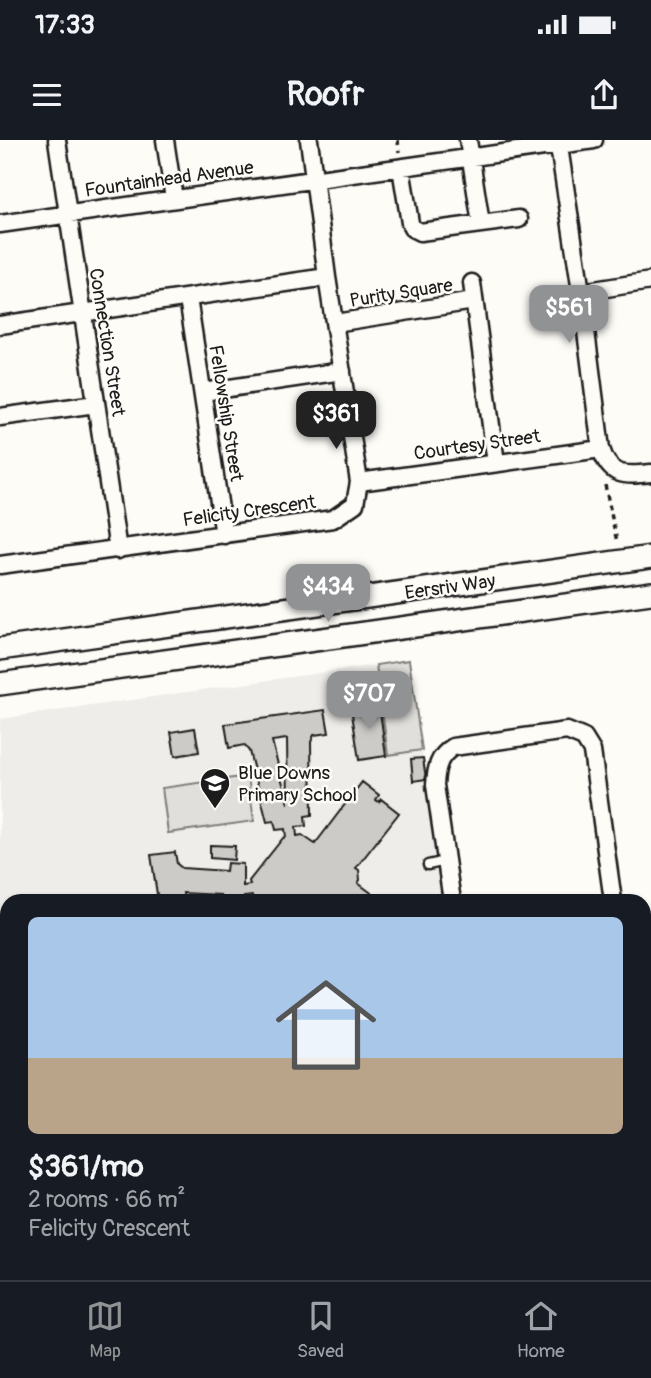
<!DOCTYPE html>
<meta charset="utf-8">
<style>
:root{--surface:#171b24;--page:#20242c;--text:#f1f3f6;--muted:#9ea1a6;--line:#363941;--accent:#919294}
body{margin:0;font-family:Pangolin,sans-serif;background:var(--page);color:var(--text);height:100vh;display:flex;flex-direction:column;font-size:26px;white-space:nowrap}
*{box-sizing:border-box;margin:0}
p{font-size:23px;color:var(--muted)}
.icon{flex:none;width:38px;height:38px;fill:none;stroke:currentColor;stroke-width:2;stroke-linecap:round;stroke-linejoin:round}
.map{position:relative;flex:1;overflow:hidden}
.sheet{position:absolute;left:0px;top:754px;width:651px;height:387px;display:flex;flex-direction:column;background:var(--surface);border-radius:21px 21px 0 0;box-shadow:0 2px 5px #0004}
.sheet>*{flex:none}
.price{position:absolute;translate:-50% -60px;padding:0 16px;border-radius:14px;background:var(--accent);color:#fff;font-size:23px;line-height:46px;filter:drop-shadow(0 2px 4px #0008)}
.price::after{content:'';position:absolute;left:50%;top:42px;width:21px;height:16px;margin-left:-10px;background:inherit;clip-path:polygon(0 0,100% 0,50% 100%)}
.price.on{background:#222;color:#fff}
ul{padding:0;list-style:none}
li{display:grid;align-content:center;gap:14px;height:371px;padding:0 28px}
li+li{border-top:2px solid var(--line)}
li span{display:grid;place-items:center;height:217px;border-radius:10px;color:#555}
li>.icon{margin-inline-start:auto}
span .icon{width:126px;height:126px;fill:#fffc;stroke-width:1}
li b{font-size:30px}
.status{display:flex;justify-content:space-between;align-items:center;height:49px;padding:0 35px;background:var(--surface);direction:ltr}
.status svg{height:19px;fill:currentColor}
header{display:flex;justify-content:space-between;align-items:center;height:91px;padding:0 28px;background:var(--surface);font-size:32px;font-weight:700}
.dock{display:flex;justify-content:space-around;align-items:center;height:98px;border-top:2px solid var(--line);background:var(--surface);font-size:19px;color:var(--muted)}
.dock a{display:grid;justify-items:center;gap:4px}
.dock .on{color:var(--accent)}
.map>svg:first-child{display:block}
.built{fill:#eeede9}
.green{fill:#e0dfdb;stroke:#7e7e7c;stroke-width:2}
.building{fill:#cccbc8;stroke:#1c1c1c;stroke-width:2;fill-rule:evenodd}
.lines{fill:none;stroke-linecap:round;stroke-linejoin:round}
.service-casing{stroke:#1c1c1c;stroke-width:13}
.minor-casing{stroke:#1c1c1c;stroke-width:21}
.secondary-casing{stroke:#1c1c1c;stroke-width:26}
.path{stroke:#1c1c1c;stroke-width:3.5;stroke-dasharray:5 5;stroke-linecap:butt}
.service{stroke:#fdfcf7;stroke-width:8}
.minor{stroke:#fdfcf7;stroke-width:16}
.secondary{stroke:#fdfcf7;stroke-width:21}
.labels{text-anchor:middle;stroke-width:5;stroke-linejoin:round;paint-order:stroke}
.street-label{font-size:19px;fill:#1c1c1c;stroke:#fdfcf7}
.poi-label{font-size:19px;fill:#1c1c1c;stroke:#fdfcf7;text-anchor:start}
</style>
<div class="status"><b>17:33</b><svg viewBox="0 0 49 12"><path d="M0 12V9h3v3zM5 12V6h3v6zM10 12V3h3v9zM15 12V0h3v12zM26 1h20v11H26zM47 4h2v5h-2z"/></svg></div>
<header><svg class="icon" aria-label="menu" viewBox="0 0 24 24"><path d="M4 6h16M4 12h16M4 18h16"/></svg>Roofr<svg class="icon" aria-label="share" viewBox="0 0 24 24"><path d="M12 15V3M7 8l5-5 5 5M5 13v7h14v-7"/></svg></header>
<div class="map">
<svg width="651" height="1140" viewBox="0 0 651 1140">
<rect width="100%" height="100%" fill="#fdfcf7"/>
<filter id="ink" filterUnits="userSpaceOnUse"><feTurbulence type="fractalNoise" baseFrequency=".0143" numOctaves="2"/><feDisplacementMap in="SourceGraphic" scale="14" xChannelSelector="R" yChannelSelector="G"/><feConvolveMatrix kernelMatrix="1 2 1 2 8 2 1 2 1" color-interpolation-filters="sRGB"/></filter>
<g filter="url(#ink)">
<!-- built -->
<path class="built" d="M409,520L443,761H7V994L0,995V579Z"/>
<!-- green -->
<path class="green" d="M409,520L422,610L388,615L376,525Z
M248,636L254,681L168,693L162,648Z"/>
<!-- building -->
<path class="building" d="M374,535L377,557L351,561L347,539Z
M379,563L386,616L359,620L351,567Z
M325,570L329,593L314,595L311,602L312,675L305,676L306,686L296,687L297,696L302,695L315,704L362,642L379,655L376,660L379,662L381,659L399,673L356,728L359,730L360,740L358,743L382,761H255L252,756L244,757L245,761H204L221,755L183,753L184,761H158L151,715L175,712L177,724L182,728L226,731L227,723L243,724V746L250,745L249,741L283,698L286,697L285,689L276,690L274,681L267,682L249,611L244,605L229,608L225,584ZM287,599L288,664L272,601Z
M195,588L199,612L175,616L171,592Z
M423,618L426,639L413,641L411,619Z
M210,705L235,706L234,720L210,718Z"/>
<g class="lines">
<!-- service casing -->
<g class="service-casing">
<path id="service" d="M428,725L446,721"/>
</g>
<!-- minor casing -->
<g class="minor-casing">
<path id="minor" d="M57,0L118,410
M165,0L174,59
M468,0L481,84
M558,0L581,152L601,309C610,337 624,336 651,333
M401,28L410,83L412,88L420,92L519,79
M0,84L594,0
M472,143L496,323
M581,152L651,141
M188,158L224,395
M335,183L474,161
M0,185L327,137
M203,252L342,231
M0,277L96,264
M359,342L601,309
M0,425L333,379L355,364L359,342L327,137L309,0
M452,761L435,645C436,629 438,616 453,607L567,591L584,598L592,611L613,761
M644,978L651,1028
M128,1134L129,1140
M392,1134L393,1140
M643,1140L651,1138"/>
</g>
<!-- secondary casing -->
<g class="secondary-casing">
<path id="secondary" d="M0,509L651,417
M0,544L651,453"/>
</g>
<!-- path -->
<path class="path" d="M398,0L399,12
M605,345L617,402"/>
<!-- service -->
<use href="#service" class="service"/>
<!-- minor -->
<use href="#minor" class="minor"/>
<!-- secondary -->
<use href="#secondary" class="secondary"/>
</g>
</g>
<!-- icons -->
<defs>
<g id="school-pin" transform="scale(1.575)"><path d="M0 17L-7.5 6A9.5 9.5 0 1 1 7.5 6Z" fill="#1c1c1c" stroke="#fdfcf7"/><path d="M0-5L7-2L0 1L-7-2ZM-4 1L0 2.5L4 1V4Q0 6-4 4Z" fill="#fff"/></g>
</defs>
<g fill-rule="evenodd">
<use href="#school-pin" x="215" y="643"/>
</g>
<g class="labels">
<!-- street labels -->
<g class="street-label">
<text transform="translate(169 38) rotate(-8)" y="7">Fountainhead Avenue</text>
<text transform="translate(401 152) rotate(-9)" y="7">Purity Square</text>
<text transform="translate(108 202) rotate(81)" y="7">Connection Street</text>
<text transform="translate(227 273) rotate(81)" y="7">Fellowship Street</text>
<text transform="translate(477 304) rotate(-8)" y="7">Courtesy Street</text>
<text transform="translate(249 370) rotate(-8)" y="7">Felicity Crescent</text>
<text transform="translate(450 446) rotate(-8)" y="7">Eersriv Way</text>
</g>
<!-- poi labels -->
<g class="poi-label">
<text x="238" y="639">Blue Downs<tspan x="238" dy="22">Primary School</tspan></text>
</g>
</g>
</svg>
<b class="price" style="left:569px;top:205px">$561</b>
<b class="price on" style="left:336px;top:311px">$361</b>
<b class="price" style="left:328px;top:484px">$434</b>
<b class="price" style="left:369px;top:591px">$707</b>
<section class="sheet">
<ul>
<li><span style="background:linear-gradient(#a9c7e8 65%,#b9a48a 0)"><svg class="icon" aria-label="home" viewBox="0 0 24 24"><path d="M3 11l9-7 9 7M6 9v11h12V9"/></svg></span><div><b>$361/mo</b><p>2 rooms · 66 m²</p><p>Felicity Crescent</p></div></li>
</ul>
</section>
</div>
<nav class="dock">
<a class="on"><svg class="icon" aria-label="map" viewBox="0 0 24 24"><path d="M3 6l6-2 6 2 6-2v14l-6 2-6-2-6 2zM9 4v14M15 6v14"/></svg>Map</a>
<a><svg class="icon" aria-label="saved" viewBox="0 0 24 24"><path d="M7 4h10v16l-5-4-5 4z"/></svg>Saved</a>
<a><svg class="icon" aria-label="home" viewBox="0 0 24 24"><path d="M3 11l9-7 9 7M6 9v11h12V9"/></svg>Home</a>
</nav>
